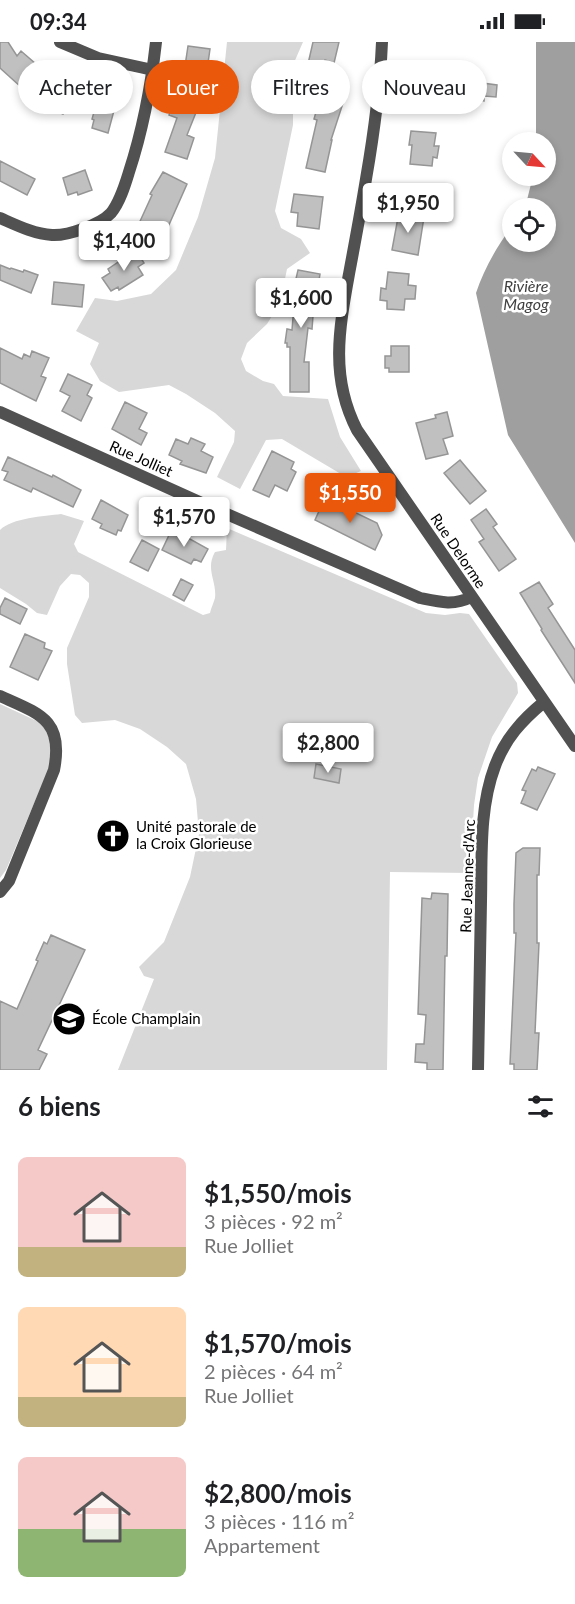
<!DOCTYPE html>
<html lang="fr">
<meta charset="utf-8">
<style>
:root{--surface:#fff;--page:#f2f2f2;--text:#202124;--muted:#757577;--accent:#ea580c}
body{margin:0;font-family:Lato,sans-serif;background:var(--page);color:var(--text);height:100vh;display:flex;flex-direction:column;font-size:22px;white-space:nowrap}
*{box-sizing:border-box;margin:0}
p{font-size:20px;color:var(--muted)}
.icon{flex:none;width:33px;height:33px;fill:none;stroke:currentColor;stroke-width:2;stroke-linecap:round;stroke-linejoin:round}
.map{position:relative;height:1028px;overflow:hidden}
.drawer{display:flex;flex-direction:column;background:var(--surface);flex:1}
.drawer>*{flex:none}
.top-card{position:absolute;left:18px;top:18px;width:540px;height:54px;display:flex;gap:12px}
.needle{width:39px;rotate:116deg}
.buttons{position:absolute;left:502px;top:90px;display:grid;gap:12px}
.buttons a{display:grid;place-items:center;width:54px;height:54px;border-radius:50%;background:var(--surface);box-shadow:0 3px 9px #0003;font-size:30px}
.price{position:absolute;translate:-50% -51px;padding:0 14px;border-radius:6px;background:#fff;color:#222;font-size:20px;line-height:39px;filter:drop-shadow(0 2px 3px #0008)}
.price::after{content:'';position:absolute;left:50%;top:36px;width:18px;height:14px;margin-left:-9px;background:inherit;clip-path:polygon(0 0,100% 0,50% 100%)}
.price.active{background:var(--accent);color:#fff}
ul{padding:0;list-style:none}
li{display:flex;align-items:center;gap:18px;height:150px;padding:0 18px}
li span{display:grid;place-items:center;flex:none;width:168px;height:120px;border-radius:9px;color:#555}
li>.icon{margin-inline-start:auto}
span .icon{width:72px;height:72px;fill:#fffc;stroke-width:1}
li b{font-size:26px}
h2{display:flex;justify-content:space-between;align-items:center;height:72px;padding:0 18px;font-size:26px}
.tag{padding:0 21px;border-radius:27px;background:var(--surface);box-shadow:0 3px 9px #0003;font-size:21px;line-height:54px}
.tag.active{background:var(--accent);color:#fff}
.status{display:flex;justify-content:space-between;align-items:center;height:42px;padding:0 30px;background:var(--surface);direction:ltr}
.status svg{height:16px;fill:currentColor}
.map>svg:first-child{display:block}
.green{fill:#d8d8d8}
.water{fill:#9f9f9f}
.building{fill:#c0c0c0;stroke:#959595;stroke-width:1.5}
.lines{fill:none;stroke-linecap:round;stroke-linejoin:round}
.street{stroke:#515151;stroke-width:12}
.labels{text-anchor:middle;stroke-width:5;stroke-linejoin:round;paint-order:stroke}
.street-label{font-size:15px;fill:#000;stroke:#fff}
.poi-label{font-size:15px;fill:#000;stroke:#fff;text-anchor:start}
.water-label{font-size:16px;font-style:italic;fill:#404040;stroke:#fff}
</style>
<div class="status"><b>09:34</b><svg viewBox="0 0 49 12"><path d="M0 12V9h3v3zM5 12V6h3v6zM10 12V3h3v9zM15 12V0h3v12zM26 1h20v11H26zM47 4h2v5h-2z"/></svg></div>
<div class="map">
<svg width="575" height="1028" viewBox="0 0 575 1028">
<rect width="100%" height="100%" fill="#fff"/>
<!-- green -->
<path class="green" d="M227,0H303L293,23L280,36L278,43L293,60V83L275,169L281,186L301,197L310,211L287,227L280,261L267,282L247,301L241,317L246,329L263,339L274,342L283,354L328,357L340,395L361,429L346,435L282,397L266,398L240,447L217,435L234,400L235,389L215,371L186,352L169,343L119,350L100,339L90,322L99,301L76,289L95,256L117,259L151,252L176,228L198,175L215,116Z
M61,472L84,479L74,502L78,510L203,573L210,571C211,566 214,560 215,556C217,539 205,527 215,510L226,508L227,486L426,571L445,573L460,571L469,572L517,641L518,651L492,695L478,736L474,763L470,831L390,830L387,1028H118L154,937L144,934L139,925L164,900L190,835L199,792L196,757L186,722L167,705L140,687L115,678L82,681L75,673L67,622V606L89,555V541L80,533L71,532L60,544L47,573L37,571L26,562L0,546V488C12,476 44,474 61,472Z
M0,662L39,680L45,687L52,703L49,726L6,828L0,836Z"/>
<!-- water -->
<path class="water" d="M536,0H575V501L508,393L476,251C484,227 497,204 513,183V200H546V166H525L533,134H546V100H536Z"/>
<!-- building -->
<path class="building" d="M0,0H8L17,14L21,9L43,28L67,38L64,43L73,47L63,72L51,67L53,63L47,61L51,51L25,41L21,45L0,26Z
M313,0H339L334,21L325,18L316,42L298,36L303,21L308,22Z
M188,4L210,7L206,35L184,31Z
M467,39L497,43L496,55L484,54V59L466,57Z
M316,49L344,58L331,98H332L325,130L306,126L317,78L314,77L318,63L312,62Z
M180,50L201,58L187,93L194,96L187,117L165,110L177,76L169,73L173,61L176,62Z
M98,56L116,61L108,91L92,86L94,78L92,77Z
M411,89L436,91L434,104H439L437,116L433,115L432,124L410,122L412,103H409Z
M0,119L35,137L27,153L0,139Z
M85,128L92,148L78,153L77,150L68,153L63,136Z
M163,130L187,142L164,194L157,191L154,196L136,188L152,153L150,152Z
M294,152L323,155L319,187L297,184L298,171L291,170Z
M399,170L424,175L418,213L392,208Z
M136,208L144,221L138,225L143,233L119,248L118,245L111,249L102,236L110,231L108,227Z
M0,223L10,227L11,226L23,230L24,228L38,233L31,251L0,238Z
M298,228L320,232L318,244H315L309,274H313L312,287L308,286L304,320H309V350H290V305H287V301H285L287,287L292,288L294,263L288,262L292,240L295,241Z
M388,230L409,232L408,243L416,244L415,257H405L404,268L387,267V259L380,258L381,246L386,247Z
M54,240L84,243L82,265L52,262Z
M391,304H409V330H389V326H385V314H391Z
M0,306L22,317L24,312L30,315L32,309L49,316L41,334L46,336L36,359L0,341Z
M68,332L92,343L87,353L92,356L81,379L62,369L70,354L60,349Z
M125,360L147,371L139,387L147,391L141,403L112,387Z
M447,370L453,394L443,397L448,412L426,417L416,381L436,376L435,373Z
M191,396L205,402L201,409L213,415L206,431L180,422L182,419L169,413L176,397L188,402Z
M272,409L294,420L291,427L296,430L287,449L275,443L269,455L253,448Z
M8,415L52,435L53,433L81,448L73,465L33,446L31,450L4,438L8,430L2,428Z
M460,418L486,449L470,462L444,431Z
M325,456L377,481L382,493L375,508L315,478Z
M101,458L128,473L121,489L118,488L116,493L100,486L102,482L92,477Z
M486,467L497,482L493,485L516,517L499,529L479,500L484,497L471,478Z
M171,489L181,494V492L208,507L201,520L194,517L191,522L162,508Z
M142,498L159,507L148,529L130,520Z
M181,537L193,543L184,559L173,553Z
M539,540L553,562L548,566L575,608V641L541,588L542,587L520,551Z
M5,556L27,567L20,582L0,572V566Z
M25,592L45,601L44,606L52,609L38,638L10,625Z
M316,722L341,727L339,741L314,736Z
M538,725L555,732L537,768L521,761L526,749L522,748L532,727L536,729Z
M523,806H540L539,833H537V901H539L535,991H539L537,1028H514V1022H510L516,891H514V862L516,811Z
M432,851L448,852L447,914H445L443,1028H427V1021L415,1020L416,1002H424L426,973L418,972L422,856L431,857Z
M51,893L85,908L38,1008L47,1012L39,1028H0V959L17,967L38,919L36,918L44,900L47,902Z"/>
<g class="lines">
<!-- street -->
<path class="street" d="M60,0L98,16L153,28
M382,0C380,46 374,91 366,137C361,168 355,200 349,232C339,287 330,336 357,388L575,704
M0,176C16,183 34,192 52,193C67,194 100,183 111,171C120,160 125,143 129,130C143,87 151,45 156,0
M0,370L206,463L420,556C439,560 454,564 471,555
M0,654C40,672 64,678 54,728L9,839L0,850
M478,1028C479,972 480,916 481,859C482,815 479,766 495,724C505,697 522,678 544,660"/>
</g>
<!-- icons -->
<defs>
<g id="church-disc" transform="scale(1.725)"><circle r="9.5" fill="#000" stroke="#fff"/><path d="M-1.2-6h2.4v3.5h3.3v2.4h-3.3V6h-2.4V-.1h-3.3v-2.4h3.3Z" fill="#fff"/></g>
<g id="school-disc" transform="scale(1.725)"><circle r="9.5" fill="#000" stroke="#fff"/><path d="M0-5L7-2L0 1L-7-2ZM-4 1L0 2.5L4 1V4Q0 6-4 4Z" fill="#fff"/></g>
</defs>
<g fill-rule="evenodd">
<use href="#church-disc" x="113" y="794"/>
<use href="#school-disc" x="69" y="977"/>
</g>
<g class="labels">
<!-- street labels -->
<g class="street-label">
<text transform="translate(141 417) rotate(24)" y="5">Rue Jolliet</text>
<text transform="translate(458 509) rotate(56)" y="5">Rue Delorme</text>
<text transform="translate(468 834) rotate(-88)" y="5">Rue Jeanne-d'Arc</text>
</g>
<!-- poi labels -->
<g class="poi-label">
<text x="136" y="790">Unité pastorale de<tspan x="136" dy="17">la Croix Glorieuse</tspan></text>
<text x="92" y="982">École Champlain</text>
</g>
<!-- water labels -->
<g class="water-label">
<text x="526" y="250">Rivière<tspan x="526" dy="18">Magog</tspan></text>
</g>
</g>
</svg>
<div class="buttons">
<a><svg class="needle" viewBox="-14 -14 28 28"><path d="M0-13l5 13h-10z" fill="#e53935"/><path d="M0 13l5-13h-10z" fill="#757577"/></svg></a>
<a><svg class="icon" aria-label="locate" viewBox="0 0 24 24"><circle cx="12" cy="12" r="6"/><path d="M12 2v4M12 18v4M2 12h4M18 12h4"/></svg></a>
</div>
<b class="price" style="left:408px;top:192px">$1,950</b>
<b class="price" style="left:124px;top:230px">$1,400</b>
<b class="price" style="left:301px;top:287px">$1,600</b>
<b class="price active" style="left:350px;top:482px">$1,550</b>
<b class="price" style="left:184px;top:506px">$1,570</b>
<b class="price" style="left:328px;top:732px">$2,800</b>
<div class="top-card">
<a class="tag">Acheter</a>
<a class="tag active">Louer</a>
<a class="tag">Filtres</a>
<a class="tag">Nouveau</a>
</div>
</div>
<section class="drawer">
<h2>6 biens<svg class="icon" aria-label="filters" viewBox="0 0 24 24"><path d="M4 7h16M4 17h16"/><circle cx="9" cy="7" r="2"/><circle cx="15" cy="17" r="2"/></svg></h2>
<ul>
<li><span style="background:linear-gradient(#f6c9c9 75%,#c2b280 0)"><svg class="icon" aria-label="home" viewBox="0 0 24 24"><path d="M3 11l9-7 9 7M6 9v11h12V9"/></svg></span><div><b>$1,550/mois</b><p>3 pièces · 92 m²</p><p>Rue Jolliet</p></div></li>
<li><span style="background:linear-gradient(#ffd9b3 75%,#c2b280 0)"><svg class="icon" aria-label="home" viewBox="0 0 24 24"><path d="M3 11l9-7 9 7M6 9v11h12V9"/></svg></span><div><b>$1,570/mois</b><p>2 pièces · 64 m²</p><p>Rue Jolliet</p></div></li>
<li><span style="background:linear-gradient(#f6c9c9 60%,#8fb573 0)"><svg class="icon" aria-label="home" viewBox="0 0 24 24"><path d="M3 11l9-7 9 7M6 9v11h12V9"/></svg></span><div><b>$2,800/mois</b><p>3 pièces · 116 m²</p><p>Appartement</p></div></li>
</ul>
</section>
